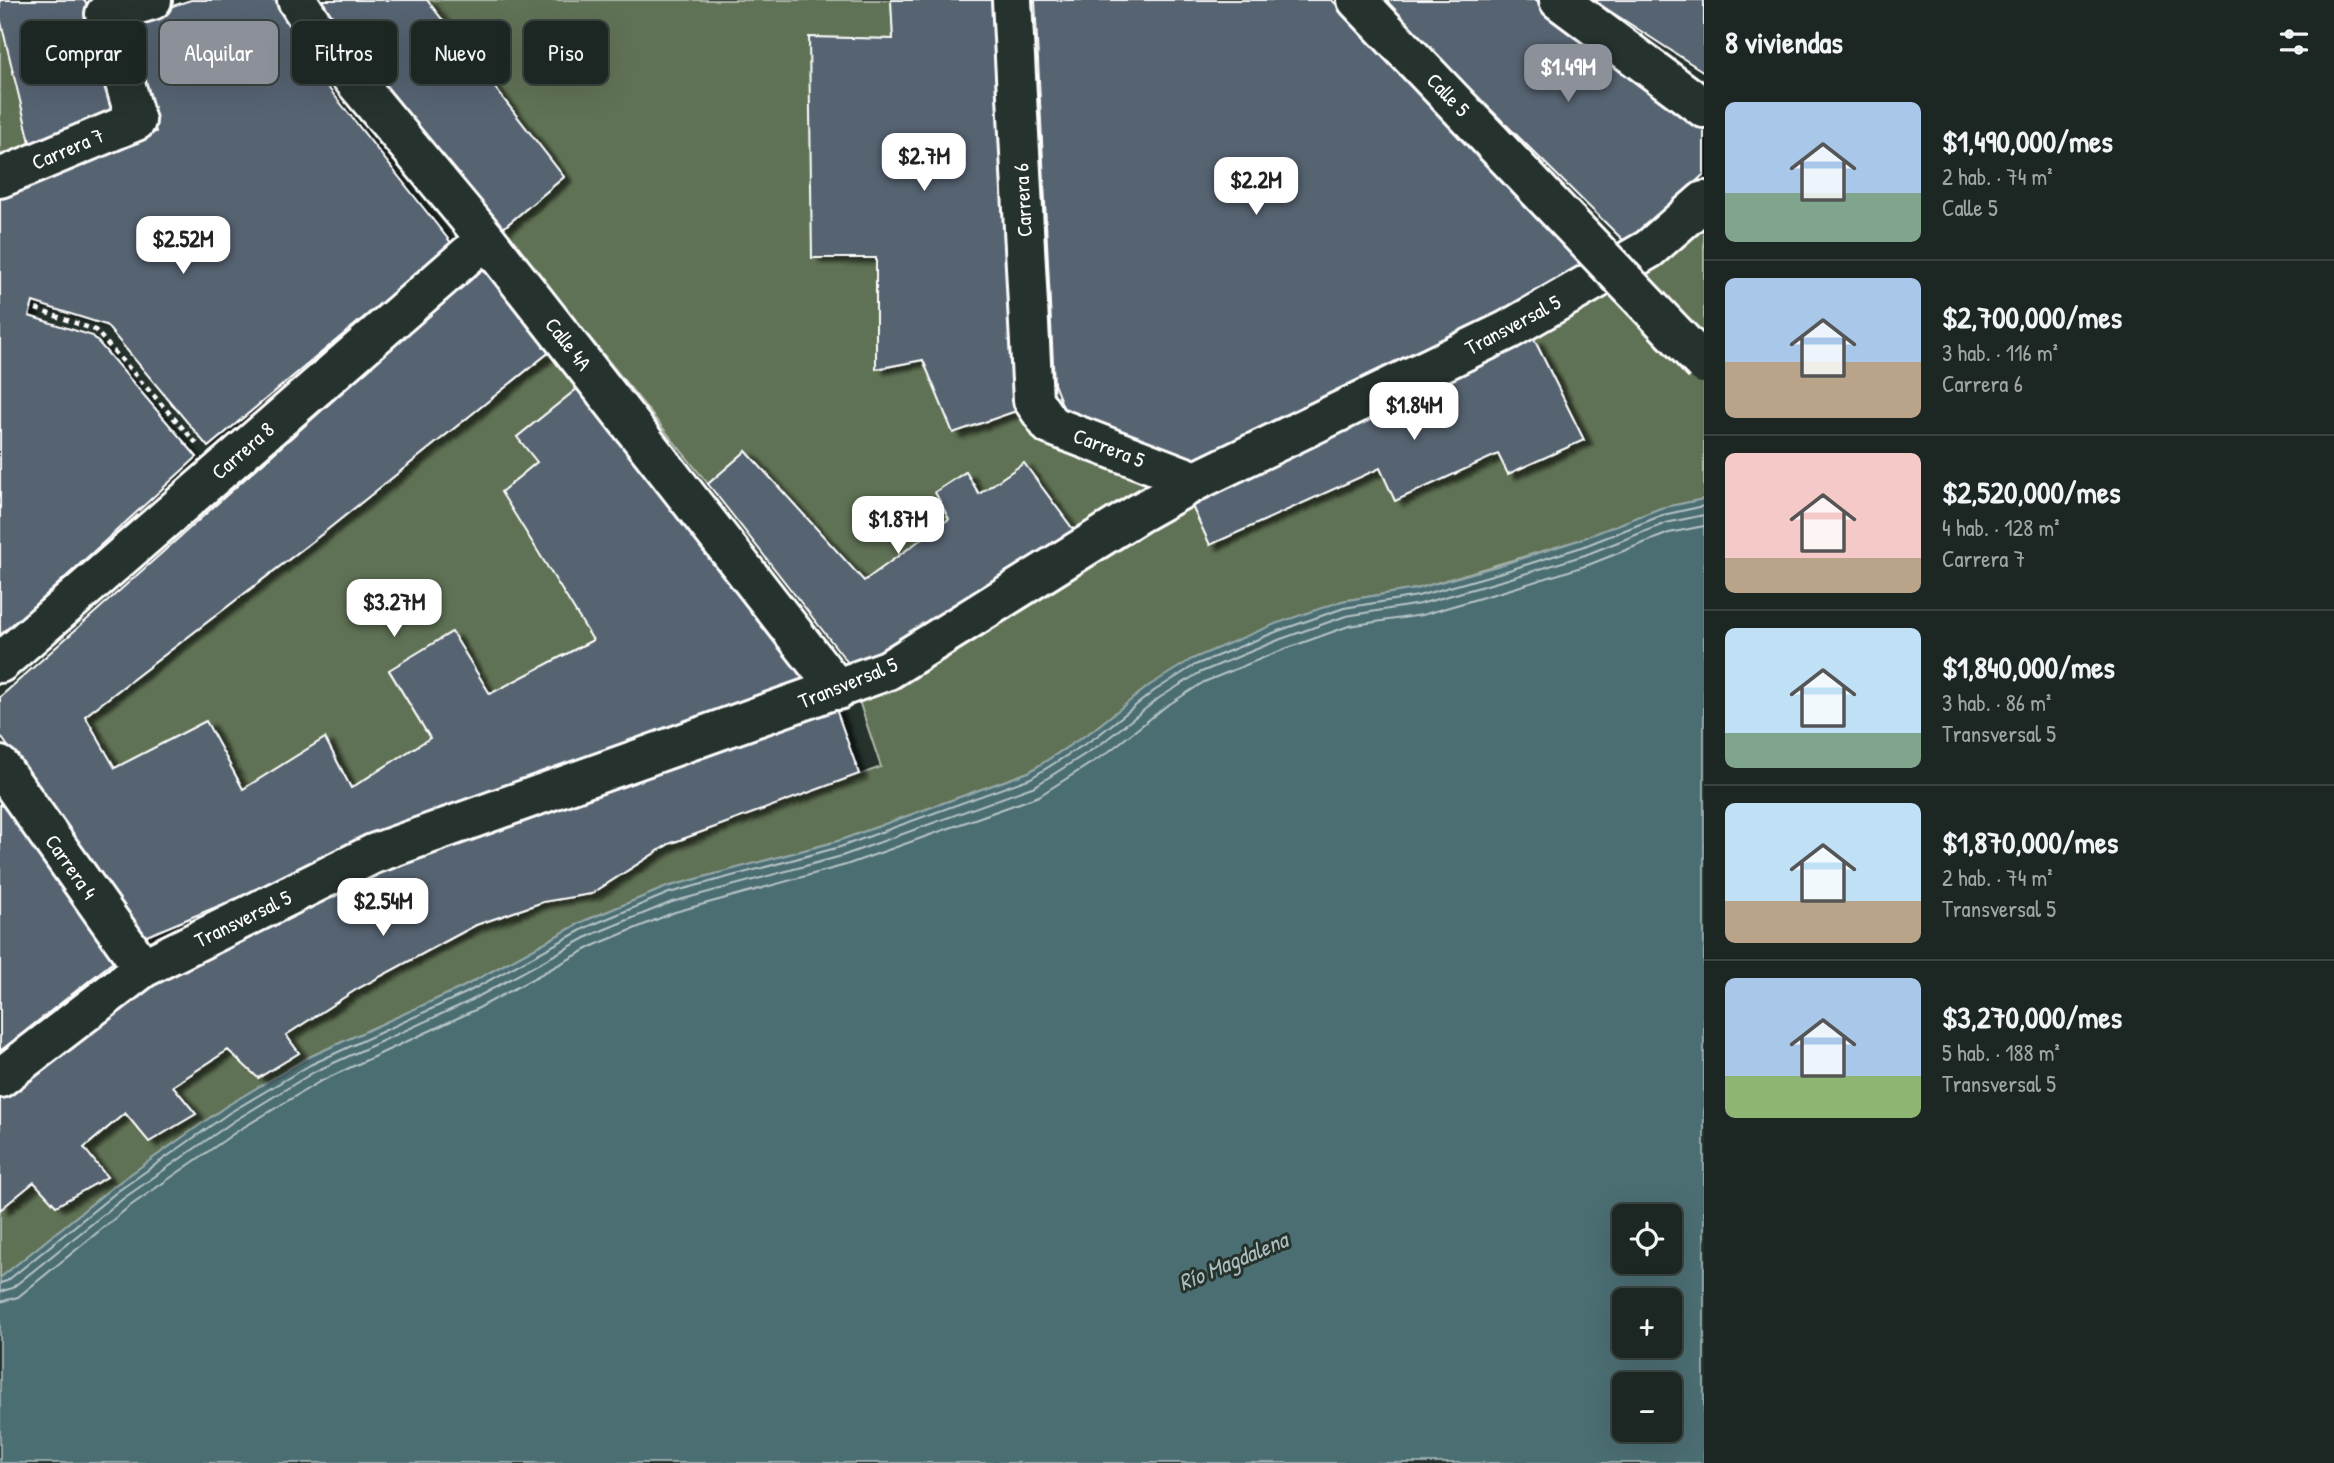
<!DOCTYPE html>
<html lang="es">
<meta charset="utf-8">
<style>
:root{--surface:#1c2622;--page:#29322f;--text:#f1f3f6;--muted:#a0a5a5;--line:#3a4340;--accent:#8c9099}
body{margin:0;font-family:"Patrick Hand",sans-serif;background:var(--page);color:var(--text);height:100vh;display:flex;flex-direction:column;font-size:26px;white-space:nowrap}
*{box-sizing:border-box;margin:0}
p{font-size:23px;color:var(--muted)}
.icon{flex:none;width:38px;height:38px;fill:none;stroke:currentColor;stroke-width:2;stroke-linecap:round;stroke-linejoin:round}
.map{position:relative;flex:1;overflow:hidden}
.sheet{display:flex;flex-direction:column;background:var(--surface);width:630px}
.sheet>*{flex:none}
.top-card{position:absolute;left:21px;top:21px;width:665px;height:63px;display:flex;gap:14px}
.fabs{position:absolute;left:1612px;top:1204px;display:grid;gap:14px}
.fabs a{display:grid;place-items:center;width:70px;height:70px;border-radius:10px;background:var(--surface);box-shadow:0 7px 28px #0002,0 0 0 2px var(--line);font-size:35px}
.price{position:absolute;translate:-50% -60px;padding:0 16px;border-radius:14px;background:#fff;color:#222;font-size:23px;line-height:46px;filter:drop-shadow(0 2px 4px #0008)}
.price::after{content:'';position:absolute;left:50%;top:42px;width:21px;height:16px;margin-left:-10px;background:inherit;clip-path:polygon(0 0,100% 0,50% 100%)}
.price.active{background:var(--accent);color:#fff}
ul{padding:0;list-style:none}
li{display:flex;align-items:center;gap:21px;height:175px;padding:0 21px}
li+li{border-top:2px solid var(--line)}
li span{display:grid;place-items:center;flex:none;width:196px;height:140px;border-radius:10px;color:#555}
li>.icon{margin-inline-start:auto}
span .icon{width:84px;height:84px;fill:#fffc;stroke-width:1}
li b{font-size:30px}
h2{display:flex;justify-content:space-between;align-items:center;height:84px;padding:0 21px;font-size:30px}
.tag{padding:0 24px;border-radius:10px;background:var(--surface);box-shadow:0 7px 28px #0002,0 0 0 2px var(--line);font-size:24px;line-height:63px}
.tag.active{background:var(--accent);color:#fff}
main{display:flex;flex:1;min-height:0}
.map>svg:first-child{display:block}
.green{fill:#607254;stroke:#b0b8aa;stroke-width:2}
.water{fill:#4c6e73;stroke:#94a8ab;stroke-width:2;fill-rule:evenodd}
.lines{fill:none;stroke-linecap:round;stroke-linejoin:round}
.shore{stroke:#b7c5c7;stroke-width:2}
.building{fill:#566471;stroke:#fff;stroke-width:2;filter:url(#shadow)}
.minor-casing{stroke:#fff;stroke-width:44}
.major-casing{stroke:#fff;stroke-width:44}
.path{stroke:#fff;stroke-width:4.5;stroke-dasharray:5 5;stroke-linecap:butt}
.minor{stroke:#26332d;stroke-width:38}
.major{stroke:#26332d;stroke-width:38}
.major-bridge-casing{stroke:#fff;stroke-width:44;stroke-linecap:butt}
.major-bridge{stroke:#26332d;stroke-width:38}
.labels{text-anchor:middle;stroke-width:6;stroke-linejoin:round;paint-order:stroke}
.street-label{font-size:21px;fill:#fff;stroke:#26332d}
.water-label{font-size:23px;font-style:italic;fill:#aebec0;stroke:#26332d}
</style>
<main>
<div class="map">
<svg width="1704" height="1463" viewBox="0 0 1704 1463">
<defs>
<filter id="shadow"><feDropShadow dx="8" dy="4.5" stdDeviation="2" flood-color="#0009"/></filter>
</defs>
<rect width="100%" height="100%" fill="#26332d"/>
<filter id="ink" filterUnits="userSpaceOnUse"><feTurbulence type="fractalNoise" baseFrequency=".0143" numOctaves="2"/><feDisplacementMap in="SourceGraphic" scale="14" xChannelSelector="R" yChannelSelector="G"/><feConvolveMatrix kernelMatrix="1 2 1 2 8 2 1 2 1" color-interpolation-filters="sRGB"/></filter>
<g filter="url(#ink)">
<!-- green -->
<path class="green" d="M427,0H891L893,39L810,37L876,258V369L923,360L1019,410L1090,458L1153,487L1078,536L1024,463L979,494L965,472L935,492L949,519L864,581L746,451L708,484L502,229L564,176Z
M0,18L31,146L0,159Z
M1704,225V499L1661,508L1579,540L1416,589L1342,601L1150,685L1092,731L1029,772L838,841L667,887L584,921L463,987L307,1058L225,1107L114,1186L0,1278V1210L34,1182L56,1206L106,1178L84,1148L125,1113L149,1141L195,1114L173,1086L228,1050L259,1078L299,1053L286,1035L357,989L476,925L543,902L591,894L669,844L881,767L857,695L1191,504L1210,545L1380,468L1395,501L1498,454L1508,474L1583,440L1534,339Z
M552,350L578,388L517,437L537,462L502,492L593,640L490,694L451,632L389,671L430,738L351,788L243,789L205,721L115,768L85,716L322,534Z"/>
<!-- water -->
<path class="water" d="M1704,499V1463H0V1278L114,1186L225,1107L307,1058L463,987L584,921L667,887L838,841L1029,772L1092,731L1150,685L1192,659L1275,624L1342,601L1416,589L1504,564L1579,540L1661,508ZM1624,1216H1670V1262H1624ZM1624,1300H1670V1346H1624ZM1624,1384H1670V1430H1624Z"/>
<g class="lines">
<!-- shore -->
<path class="shore" d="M0,1283L7,1281L118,1191L229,1113L310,1065L466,993L587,927L669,893L840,847L1031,778L1096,737L1154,691L1195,665L1278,631L1344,608L1418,596L1506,571L1582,547L1663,515L1704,506
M0,1292L12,1288L124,1198L234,1121L314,1072L470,1001L591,935L672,902L842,856L1035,786L1101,744L1159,698L1199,673L1281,639L1346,616L1420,604L1508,579L1585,555L1666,523L1704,515
M0,1302L18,1297L130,1206L239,1130L319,1082L475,1010L595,945L675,912L846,865L1039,796L1107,753L1165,707L1204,682L1285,649L1349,626L1422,615L1511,589L1588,565L1669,533L1704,526"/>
</g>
<!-- building -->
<path class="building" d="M0,0H85L120,112L31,146L0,18Z
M191,0H282L319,76L452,244L208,447L106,325L33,302L29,316L93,336L197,457L0,637V195L156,132L123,22Z
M317,0H427L564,177L502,229Z
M891,0H1002L1019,410L953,433L923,360L876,369V258H812L809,37L893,39Z
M1035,0H1332L1591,271L1199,465L1065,412L1054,384Z
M1380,0H1536L1704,123V174L1628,245Z
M1593,0H1704V72Z
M483,267L552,350L322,534L85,716L115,768L206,721L243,789L325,738L351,788L430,738L389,670L452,632L490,694L593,640L501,492L537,462L517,437L578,388L812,685L409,826L142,938L0,735V697Z
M1534,339L1584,440L1508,474L1498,454L1395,501L1380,468L1210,545L1191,504Z
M746,451L864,581L949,519L935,492L966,472L979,494L1024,463L1078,536L856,673L708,484Z
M832,698L859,774L669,844L591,894L543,902L476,925L357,989L286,1035L299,1053L258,1078L228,1050L173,1086L196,1114L149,1142L125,1113L84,1148L107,1177L56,1206L34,1182L0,1210V1095L150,980L378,862Z
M0,793L118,958L0,1051Z"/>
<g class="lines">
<!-- minor casing -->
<g class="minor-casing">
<path id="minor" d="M297,0L329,50L486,239L838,690
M1012,0L1033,400L1050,425L1196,481
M1559,0L1704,108
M0,178L136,121L105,14L152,0
M0,663L486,239
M0,766L143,968
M0,1078L143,968L373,854L888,670L1139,513L1196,481L1508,330L1649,249L1704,201"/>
</g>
<!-- major casing -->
<g class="major-casing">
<path id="major" d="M1357,0L1538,190"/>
</g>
<!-- path -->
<path class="path" d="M36,309L95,330L197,444"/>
<!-- minor -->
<use href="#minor" class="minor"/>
<!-- major -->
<use href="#major" class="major"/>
<!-- major-bridge casing -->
<g class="major-bridge-casing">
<path id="major-bridge" d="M1538,190L1704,364"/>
</g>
<!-- major-bridge -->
<use href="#major-bridge" class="major-bridge"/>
</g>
</g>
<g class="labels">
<!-- street labels -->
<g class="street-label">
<text transform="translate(1448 95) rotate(46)" y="7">Calle 5</text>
<text transform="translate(68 149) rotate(-23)" y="7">Carrera 7</text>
<text transform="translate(1023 200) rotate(-93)" y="7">Carrera 6</text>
<text transform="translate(1513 325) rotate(-28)" y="7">Transversal 5</text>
<text transform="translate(568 344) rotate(52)" y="7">Calle 4A</text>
<text transform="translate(1109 448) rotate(21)" y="7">Carrera 5</text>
<text transform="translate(243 451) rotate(-41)" y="7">Carrera 8</text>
<text transform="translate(848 683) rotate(-22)" y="7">Transversal 5</text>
<text transform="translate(71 867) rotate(55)" y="7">Carrera 4</text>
<text transform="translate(243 919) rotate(-26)" y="7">Transversal 5</text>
</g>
<!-- water labels -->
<g class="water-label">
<text transform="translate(1233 1261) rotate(-23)" y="8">Río Magdalena</text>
</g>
</g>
</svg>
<div class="fabs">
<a><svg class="icon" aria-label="locate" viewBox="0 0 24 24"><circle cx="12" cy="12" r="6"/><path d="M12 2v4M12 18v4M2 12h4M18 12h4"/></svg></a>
<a>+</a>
<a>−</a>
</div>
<b class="price active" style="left:1568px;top:104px">$1.49M</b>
<b class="price" style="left:924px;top:193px">$2.7M</b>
<b class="price" style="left:1256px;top:217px">$2.2M</b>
<b class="price" style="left:183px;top:276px">$2.52M</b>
<b class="price" style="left:1414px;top:442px">$1.84M</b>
<b class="price" style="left:898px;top:556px">$1.87M</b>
<b class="price" style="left:394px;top:639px">$3.27M</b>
<b class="price" style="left:383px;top:938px">$2.54M</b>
<div class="top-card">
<a class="tag">Comprar</a>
<a class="tag active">Alquilar</a>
<a class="tag">Filtros</a>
<a class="tag">Nuevo</a>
<a class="tag">Piso</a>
</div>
</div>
<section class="sheet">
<h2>8 viviendas<svg class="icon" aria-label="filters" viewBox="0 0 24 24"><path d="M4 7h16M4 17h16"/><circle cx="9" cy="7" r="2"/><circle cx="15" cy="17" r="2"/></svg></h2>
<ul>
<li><span style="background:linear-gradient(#a9c7e8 65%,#7fa58c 0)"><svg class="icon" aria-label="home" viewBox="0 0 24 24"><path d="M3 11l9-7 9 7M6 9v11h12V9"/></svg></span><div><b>$1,490,000/mes</b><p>2 hab. · 74 m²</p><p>Calle 5</p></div></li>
<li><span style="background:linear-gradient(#a9c7e8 60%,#b9a48a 0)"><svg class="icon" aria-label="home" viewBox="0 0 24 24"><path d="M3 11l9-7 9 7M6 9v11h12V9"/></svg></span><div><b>$2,700,000/mes</b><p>3 hab. · 116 m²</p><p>Carrera 6</p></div></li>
<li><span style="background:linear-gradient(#f6c9c9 75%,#b9a48a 0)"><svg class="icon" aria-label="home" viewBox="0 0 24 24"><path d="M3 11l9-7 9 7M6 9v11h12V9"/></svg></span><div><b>$2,520,000/mes</b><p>4 hab. · 128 m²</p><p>Carrera 7</p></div></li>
<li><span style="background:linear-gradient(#bfe0f5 75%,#7fa58c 0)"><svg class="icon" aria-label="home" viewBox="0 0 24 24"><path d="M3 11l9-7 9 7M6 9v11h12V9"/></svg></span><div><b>$1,840,000/mes</b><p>3 hab. · 86 m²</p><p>Transversal 5</p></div></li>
<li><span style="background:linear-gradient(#bfe0f5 70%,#b9a48a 0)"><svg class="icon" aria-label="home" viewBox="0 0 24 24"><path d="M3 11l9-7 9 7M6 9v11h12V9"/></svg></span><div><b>$1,870,000/mes</b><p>2 hab. · 74 m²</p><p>Transversal 5</p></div></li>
<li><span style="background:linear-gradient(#a9c7e8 70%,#8fb573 0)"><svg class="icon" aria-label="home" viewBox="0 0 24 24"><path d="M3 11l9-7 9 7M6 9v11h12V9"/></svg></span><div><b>$3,270,000/mes</b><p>5 hab. · 188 m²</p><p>Transversal 5</p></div></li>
</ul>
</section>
</main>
